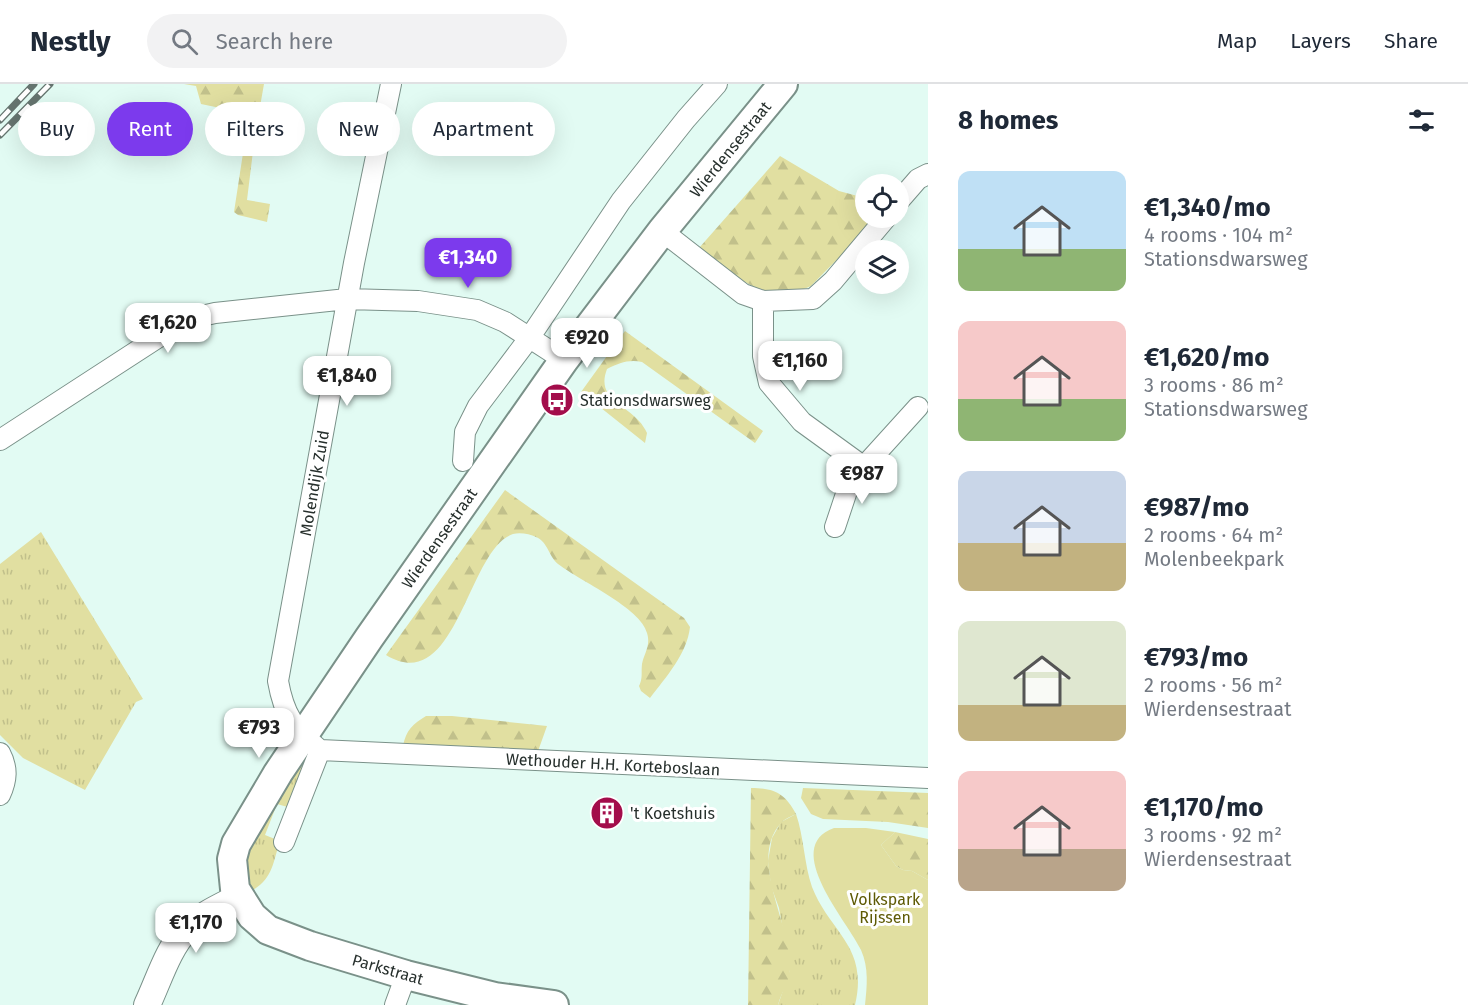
<!DOCTYPE html>
<meta charset="utf-8">
<style>
:root{--surface:#fff;--page:#f2f2f3;--text:#1f2937;--muted:#747a83;--line:#e0e1e3;--accent:#7c3aed}
body{margin:0;font-family:"Fira Sans",sans-serif;background:var(--page);color:var(--text);height:100vh;display:flex;flex-direction:column;font-size:22px;white-space:nowrap}
*{box-sizing:border-box;margin:0}
p{font-size:20px;color:var(--muted)}
.icon{flex:none;width:33px;height:33px;fill:none;stroke:currentColor;stroke-width:2;stroke-linecap:round;stroke-linejoin:round}
.map{position:relative;flex:1;overflow:hidden}
.panel{display:flex;flex-direction:column;background:var(--surface);width:540px}
.panel>*{flex:none}
.top-card{position:absolute;left:18px;top:18px;width:570px;height:54px;display:flex;gap:12px}
.tools{position:absolute;left:855px;top:90px;display:grid;gap:12px}
.tools a{display:grid;place-items:center;width:54px;height:54px;border-radius:50%;background:var(--surface);box-shadow:0 6px 24px #0002;font-size:30px}
.price{position:absolute;translate:-50% -51px;padding:0 14px;border-radius:12px;background:#fff;color:#222;font-size:20px;line-height:39px;filter:drop-shadow(0 2px 3px #0008)}
.price::after{content:'';position:absolute;left:50%;top:36px;width:18px;height:14px;margin-left:-9px;background:inherit;clip-path:polygon(0 0,100% 0,50% 100%)}
.price.current{background:var(--accent);color:#fff}
ul{padding:0;list-style:none}
li{display:flex;align-items:center;gap:18px;height:150px;padding:0 30px}
li span{display:grid;place-items:center;flex:none;width:168px;height:120px;border-radius:12px;color:#555}
li>.icon{margin-inline-start:auto}
span .icon{width:72px;height:72px;fill:#fffc;stroke-width:1}
li b{font-size:26px}
h2{display:flex;justify-content:space-between;align-items:center;height:72px;padding:0 30px;font-size:26px}
.pill{padding:0 21px;border-radius:27px;background:var(--surface);box-shadow:0 6px 24px #0002;font-size:21px;line-height:54px}
.pill.current{background:var(--accent);color:#fff}
header{display:flex;align-items:center;gap:36px;box-sizing:border-box;height:84px;padding:0 30px;background:var(--surface);border-bottom:2px solid var(--line)}
header strong{font-size:28px}
nav{display:flex;gap:33px;margin-inline-start:auto;font-size:21px}
.search{width:420px;height:54px;background:var(--page);display:flex;align-items:center;gap:15px;box-sizing:border-box;padding:0 21px;border-radius:33px;color:var(--muted);font-size:22px}
main{display:flex;flex:1;min-height:0}
.map>svg:first-child{display:block}
.grass{fill:url(#grass-tufts)}
.forest{fill:url(#forest-firs)}
.green{fill:#e1dfa1}
.lines{fill:none;stroke-linecap:round;stroke-linejoin:round}
.minor-casing{stroke:#7a9189;stroke-width:22}
.tertiary-casing{stroke:#7a9189;stroke-width:28}
.secondary-casing{stroke:#7a9189;stroke-width:32}
.minor{stroke:#fff;stroke-width:20}
.tertiary{stroke:#fff;stroke-width:26}
.secondary{stroke:#fff;stroke-width:28}
.rail-casing{stroke:#65746f;stroke-width:7}
.rail{stroke:#fff;stroke-width:4.5;stroke-dasharray:14;stroke-linecap:butt}
.labels{text-anchor:middle;stroke-width:6;stroke-linejoin:round;paint-order:stroke}
.street-label{font-size:16px;fill:#262f2c;stroke:#fff}
.poi-label{font-size:16px;fill:#262f2c;stroke:#fff;text-anchor:start}
.park-label{font-size:16px;fill:#5e5a05;stroke:#fff}
</style>
<header>
<strong>Nestly</strong>
<div class="search"><svg class="icon" aria-label="search" viewBox="0 0 24 24"><circle cx="10" cy="10" r="6"/><path d="M15 15l6 6"/></svg>Search here</div>
<nav><a>Map</a><a>Layers</a><a>Share</a></nav>
</header>
<main>
<div class="map">
<svg width="928" height="921" viewBox="0 0 928 921">
<defs>
<pattern id="grass-tufts" width="24" height="20" patternUnits="userSpaceOnUse" patternTransform="scale(1.5)"><rect width="24" height="20" fill="#e1dfa1"/><path d="M3 7l-1-3M5 7V3M7 7l1-3M15 17l-1-3M17 17v-4M19 17l1-3" fill="none" stroke="#c1c08b"/></pattern>
<pattern id="forest-firs" width="22" height="20" patternUnits="userSpaceOnUse" patternTransform="scale(1.5)"><rect width="22" height="20" fill="#e1dfa1"/><path d="M5 1l3.5 6h-7zM16 11l3.5 6h-7z" fill="#c1c08b"/></pattern>
</defs>
<rect width="100%" height="100%" fill="#e2fbf3"/>
<!-- grass -->
<path class="grass" d="M41,448L143,615L136,618L85,706L23,674L0,651V480Z
M300,678L309,680L291,724L277,720L265,751L280,757C273,778 273,794 253,806L246,792V764Z
M796,730C804,753 804,780 812,803C830,849 869,862 855,921H778L790,886L779,824L771,802L768,777L772,754L781,738Z"/>
<!-- forest -->
<path class="forest" d="M184,0H264L255,51L247,116L270,120L267,138L238,131L234,128L249,30L201,20L196,2Z
M780,72L839,107L865,114L866,134H875L859,153L811,202C763,224 735,190 699,164Z
M625,247L763,347L755,359L642,278C629,275 619,279 607,285C596,314 623,319 639,337C642,340 645,345 647,349L645,359L581,308Z
M505,406L684,534L690,543C687,570 666,593 650,614L641,607L639,602C643,594 641,589 642,580C644,569 651,562 647,549C641,524 580,497 558,480C549,473 548,458 536,453C530,450 520,448 513,450C467,465 457,614 386,571Z
M426,632H452L547,642L537,670L403,662C406,646 413,640 426,632Z
M751,704C774,704 785,709 796,730C792,732 784,735 781,739C747,776 793,843 790,886C789,899 781,909 778,921H748Z
M803,704L928,709V744L888,738L823,735L811,730L801,714Z
M895,748L928,755V796L912,787L903,786L896,782L881,761Z"/>
<!-- green -->
<path class="green" d="M834,744H866L895,748L881,761L896,782L903,786L912,787L928,796V921H865C867,902 869,884 861,866C849,839 780,763 834,744Z"/>
<g class="lines">
<!-- minor casing -->
<g class="minor-casing">
<path id="minor" d="M391,0L354,179L278,597C284,631 294,645 320,666L928,694
M898,118L918,95L928,90
M662,147L743,210L763,217L813,215L833,197L886,134
M763,217V272L769,299L802,338L864,383
M0,356L171,245L193,234L215,229L347,215L418,217L477,226L505,238L564,276
M463,377L465,348L478,322L530,253L621,117L686,35L717,0
M835,443L850,398L918,323
M0,669C8,684 7,696 0,711
M284,758L320,666
M395,921L406,891"/>
</g>
<!-- tertiary casing -->
<g class="tertiary-casing">
<path id="tertiary" d="M147,921C158,898 169,862 187,845C201,831 222,822 239,813"/>
</g>
<!-- secondary casing -->
<g class="secondary-casing">
<path id="secondary" d="M554,921L495,913L406,891L310,862L268,846L252,832L235,805L232,775L236,760L278,689L369,554L564,276L662,147L783,0"/>
</g>
<!-- minor -->
<use href="#minor" class="minor"/>
<!-- tertiary -->
<use href="#tertiary" class="tertiary"/>
<!-- secondary -->
<use href="#secondary" class="secondary"/>
<!-- rail casing -->
<g class="rail-casing">
<path id="rail" d="M0,36L34,0
M0,51L50,0"/>
</g>
<!-- rail -->
<use href="#rail" class="rail"/>
</g>
<!-- icons -->
<defs>
<g id="bus-disc" transform="scale(1.725)"><circle r="9.5" fill="#a30d4b" stroke="#fff"/><path d="M-5-6H5V4H4V6H2V4H-2V6H-4V4H-5ZM-3.5-4V0h7V-4ZM-3.5 1.2v1.5H-2V1.2ZM2 1.2v1.5H3.5V1.2Z" fill="#fff"/></g>
<g id="building-disc" transform="scale(1.725)"><circle r="9.5" fill="#a30d4b" stroke="#fff"/><path d="M-4-6H4V6H1V3H-1V6H-4ZM-2.5-4.3h1.7v1.8h-1.7ZM.8-4.3h1.7v1.8H.8ZM-2.5-1h1.7V.8h-1.7ZM.8-1h1.7V.8H.8Z" fill="#fff"/></g>
</defs>
<g fill-rule="evenodd">
<use href="#bus-disc" x="557" y="316"/>
<use href="#building-disc" x="607" y="729"/>
</g>
<g class="labels">
<!-- street labels -->
<g class="street-label">
<text transform="translate(730 65) rotate(-51)" y="6">Wierdensestraat</text>
<text transform="translate(314 399) rotate(-80)" y="6">Molendijk Zuid</text>
<text transform="translate(439 454) rotate(-55)" y="6">Wierdensestraat</text>
<text transform="translate(613 680) rotate(3)" y="6">Wethouder H.H. Korteboslaan</text>
<text transform="translate(388 885) rotate(16)" y="6">Parkstraat</text>
</g>
<!-- poi labels -->
<g class="poi-label">
<text x="580" y="322">Stationsdwarsweg</text>
<text x="630" y="735">'t Koetshuis</text>
</g>
<!-- park labels -->
<g class="park-label">
<text x="885" y="821">Volkspark<tspan x="885" dy="18">Rijssen</tspan></text>
</g>
</g>
</svg>
<div class="tools">
<a><svg class="icon" aria-label="locate" viewBox="0 0 24 24"><circle cx="12" cy="12" r="6"/><path d="M12 2v4M12 18v4M2 12h4M18 12h4"/></svg></a>
<a><svg class="icon" aria-label="layers" viewBox="0 0 24 24"><path d="M12 4l9 5-9 5-9-5zM3 14l9 5 9-5"/></svg></a>
</div>
<b class="price current" style="left:468px;top:205px">€1,340</b>
<b class="price" style="left:168px;top:270px">€1,620</b>
<b class="price" style="left:587px;top:285px">€920</b>
<b class="price" style="left:800px;top:308px">€1,160</b>
<b class="price" style="left:347px;top:323px">€1,840</b>
<b class="price" style="left:862px;top:421px">€987</b>
<b class="price" style="left:259px;top:675px">€793</b>
<b class="price" style="left:196px;top:870px">€1,170</b>
<div class="top-card">
<a class="pill">Buy</a>
<a class="pill current">Rent</a>
<a class="pill">Filters</a>
<a class="pill">New</a>
<a class="pill">Apartment</a>
</div>
</div>
<section class="panel">
<h2>8 homes<svg class="icon" aria-label="filters" viewBox="0 0 24 24"><path d="M4 7h16M4 17h16"/><circle cx="9" cy="7" r="2"/><circle cx="15" cy="17" r="2"/></svg></h2>
<ul>
<li><span style="background:linear-gradient(#bfe0f5 65%,#8fb573 0)"><svg class="icon" aria-label="home" viewBox="0 0 24 24"><path d="M3 11l9-7 9 7M6 9v11h12V9"/></svg></span><div><b>€1,340/mo</b><p>4 rooms · 104 m²</p><p>Stationsdwarsweg</p></div></li>
<li><span style="background:linear-gradient(#f6c9c9 65%,#8fb573 0)"><svg class="icon" aria-label="home" viewBox="0 0 24 24"><path d="M3 11l9-7 9 7M6 9v11h12V9"/></svg></span><div><b>€1,620/mo</b><p>3 rooms · 86 m²</p><p>Stationsdwarsweg</p></div></li>
<li><span style="background:linear-gradient(#c9d6e8 60%,#c2b280 0)"><svg class="icon" aria-label="home" viewBox="0 0 24 24"><path d="M3 11l9-7 9 7M6 9v11h12V9"/></svg></span><div><b>€987/mo</b><p>2 rooms · 64 m²</p><p>Molenbeekpark</p></div></li>
<li><span style="background:linear-gradient(#dfe7d0 70%,#c2b280 0)"><svg class="icon" aria-label="home" viewBox="0 0 24 24"><path d="M3 11l9-7 9 7M6 9v11h12V9"/></svg></span><div><b>€793/mo</b><p>2 rooms · 56 m²</p><p>Wierdensestraat</p></div></li>
<li><span style="background:linear-gradient(#f6c9c9 65%,#b9a48a 0)"><svg class="icon" aria-label="home" viewBox="0 0 24 24"><path d="M3 11l9-7 9 7M6 9v11h12V9"/></svg></span><div><b>€1,170/mo</b><p>3 rooms · 92 m²</p><p>Wierdensestraat</p></div></li>
</ul>
</section>
</main>
